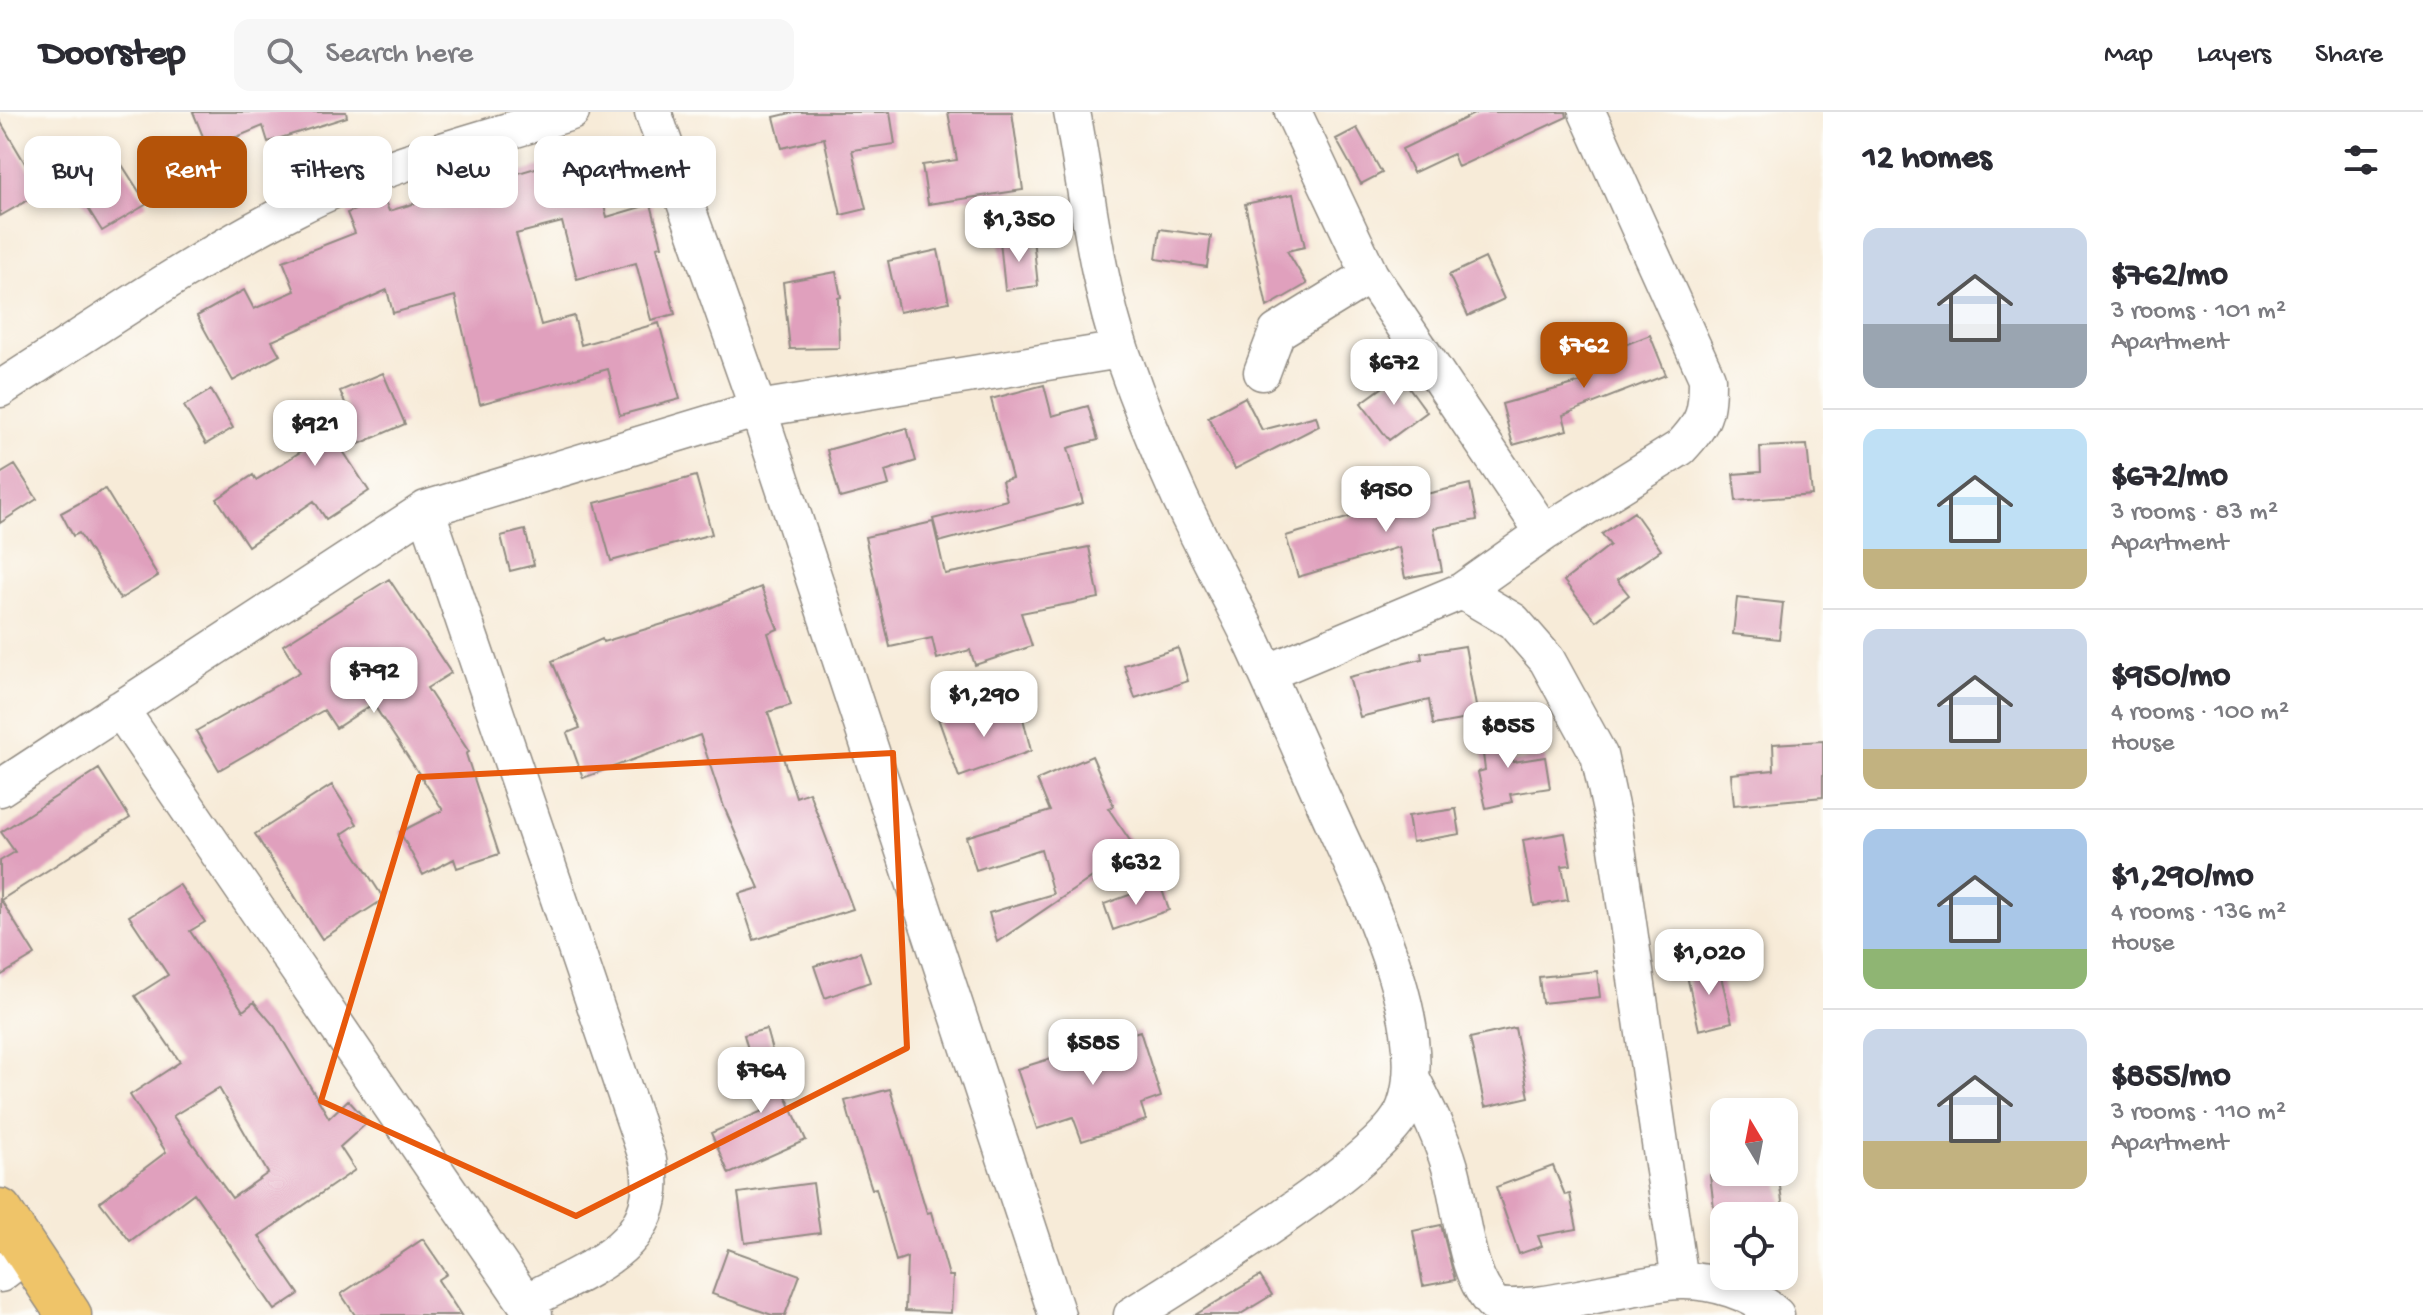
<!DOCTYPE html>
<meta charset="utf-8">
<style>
:root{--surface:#fff;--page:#f7f7f7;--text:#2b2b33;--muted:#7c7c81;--line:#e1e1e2;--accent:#b45309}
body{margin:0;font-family:"Gochi Hand",sans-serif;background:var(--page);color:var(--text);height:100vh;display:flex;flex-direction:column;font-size:30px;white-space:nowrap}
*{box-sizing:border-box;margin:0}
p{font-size:26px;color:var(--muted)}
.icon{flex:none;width:44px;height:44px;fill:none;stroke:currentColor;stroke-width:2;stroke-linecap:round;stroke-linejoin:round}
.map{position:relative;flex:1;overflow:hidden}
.side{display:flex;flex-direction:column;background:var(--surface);width:600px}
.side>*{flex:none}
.top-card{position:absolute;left:24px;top:24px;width:760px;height:72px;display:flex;gap:16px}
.needle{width:52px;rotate:350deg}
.controls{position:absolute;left:1710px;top:986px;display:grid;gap:16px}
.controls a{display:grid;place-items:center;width:88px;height:88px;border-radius:16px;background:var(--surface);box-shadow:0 4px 12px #0003;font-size:40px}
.price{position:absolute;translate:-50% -68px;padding:0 18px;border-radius:16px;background:#fff;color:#222;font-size:26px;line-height:52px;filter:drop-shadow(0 2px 4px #0008)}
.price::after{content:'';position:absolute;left:50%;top:48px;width:24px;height:18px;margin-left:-12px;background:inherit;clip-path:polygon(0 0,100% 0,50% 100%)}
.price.current{background:var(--accent);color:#fff}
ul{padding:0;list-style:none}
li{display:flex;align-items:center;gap:24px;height:200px;padding:0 40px}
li+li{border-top:2px solid var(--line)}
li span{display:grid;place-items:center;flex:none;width:224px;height:160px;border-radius:16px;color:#555}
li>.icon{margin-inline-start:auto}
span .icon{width:96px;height:96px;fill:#fffc;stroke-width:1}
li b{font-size:34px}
h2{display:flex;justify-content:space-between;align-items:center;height:96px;padding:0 40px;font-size:34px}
.chip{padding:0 28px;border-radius:16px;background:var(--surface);box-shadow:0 4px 12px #0003;font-size:28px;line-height:72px}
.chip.current{background:var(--accent);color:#fff}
header{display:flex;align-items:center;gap:48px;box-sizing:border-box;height:112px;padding:0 40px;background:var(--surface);border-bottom:2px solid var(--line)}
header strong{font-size:38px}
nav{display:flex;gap:44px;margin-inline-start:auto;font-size:28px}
.search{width:560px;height:72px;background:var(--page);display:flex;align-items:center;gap:20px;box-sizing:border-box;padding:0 28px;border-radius:16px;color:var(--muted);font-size:30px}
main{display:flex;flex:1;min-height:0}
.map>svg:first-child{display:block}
.building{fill:#e0a0bd;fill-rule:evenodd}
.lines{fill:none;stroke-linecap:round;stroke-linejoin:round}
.street-casing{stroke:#918b82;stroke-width:39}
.highway-casing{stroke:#918b82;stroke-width:47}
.street{stroke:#fff;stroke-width:36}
.highway{stroke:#efc469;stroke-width:44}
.marked{fill:none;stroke:#e8590c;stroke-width:6;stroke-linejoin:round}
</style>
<header>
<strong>Doorstep</strong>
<div class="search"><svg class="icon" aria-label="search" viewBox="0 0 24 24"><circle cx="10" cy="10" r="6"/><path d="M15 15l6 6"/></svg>Search here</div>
<nav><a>Map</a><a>Layers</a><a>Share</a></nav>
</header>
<main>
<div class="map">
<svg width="1823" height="1203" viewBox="0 0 1823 1203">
<rect width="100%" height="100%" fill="#fdfcf7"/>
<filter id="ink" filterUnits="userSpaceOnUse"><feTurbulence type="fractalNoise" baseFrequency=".0125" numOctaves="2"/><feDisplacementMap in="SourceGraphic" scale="16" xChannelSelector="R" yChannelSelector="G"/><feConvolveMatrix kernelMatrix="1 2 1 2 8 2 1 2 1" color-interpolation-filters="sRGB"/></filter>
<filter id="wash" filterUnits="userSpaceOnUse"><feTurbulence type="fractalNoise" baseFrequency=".006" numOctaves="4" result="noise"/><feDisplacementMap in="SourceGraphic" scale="32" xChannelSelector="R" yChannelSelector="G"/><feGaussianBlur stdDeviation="1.8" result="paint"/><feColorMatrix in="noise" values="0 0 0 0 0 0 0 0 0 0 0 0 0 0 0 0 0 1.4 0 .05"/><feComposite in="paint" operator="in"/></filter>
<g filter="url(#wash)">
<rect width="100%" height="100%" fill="#f7ebd8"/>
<g id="blocks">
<!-- building -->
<path class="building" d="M193,0H346L347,5L268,30L263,14L208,37Z
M795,0H890L895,32L852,38L866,97L841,103L824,26L782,36L774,5Z
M948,0H1012L1023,78L928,92L922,53L957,48Z
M1478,0H1566L1567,5L1458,55L1453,42L1413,61L1402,37Z
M0,9L42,80L0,104Z
M1357,16L1382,61L1361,72L1336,27Z
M110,34L147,92L102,119L66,61Z
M590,40L607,105L651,92L662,134L657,135L675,202L651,208L636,151L577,167L562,110L516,122L541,213L574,204L581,233L659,211L680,287L620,303L608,257L480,292L455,184L393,201L387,178L272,229L280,243L233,269L197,204L244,178L254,197L295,179L283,149L355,121L347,101L384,87L389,99Z
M1293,82L1305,135L1287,139L1307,172L1267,195L1245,92Z
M1160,117L1211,124L1207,155L1156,147Z
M1033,126L1038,174L1005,178L1000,129Z
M938,138L949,190L899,200L888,149Z
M1485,146L1504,187L1468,204L1449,163Z
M836,160L841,185L838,186L839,236L790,237L783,170Z
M1650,223L1666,263L1563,303L1567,318L1513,333L1502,292L1585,269L1578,251Z
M383,261L405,312L343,339L369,379L326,407L314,389L248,434L217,387L253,363L256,368L352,307L340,279Z
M1400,263L1427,300L1389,328L1361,291Z
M1044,273L1052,304L1088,294L1098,328L1068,336L1083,391L939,430L933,407L1007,388L1002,369L1012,366L991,287Z
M211,278L233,316L206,332L184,294Z
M1245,285L1262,318L1316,304L1319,314L1235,357L1208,305Z
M907,316L916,349L885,359L889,373L840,386L827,338Z
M1807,333L1812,383L1736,389L1733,362L1761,360L1760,335Z
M15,353L37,387L0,411V362Z
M696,364L712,422L611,449L595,391Z
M1470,372L1477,408L1434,416L1442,459L1405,466L1399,435L1298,465L1286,424L1391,393V390Z
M105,377L158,464L120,487L79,421L73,424L61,401Z
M1634,400L1661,438L1617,468L1629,483L1596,509L1564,469L1610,433L1602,422Z
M933,410L945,462L1089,435L1099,486L1021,501L1032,534L975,553L970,538L937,547L932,526L890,535L865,425Z
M525,418L534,453L510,459L501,424Z
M389,467L451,561L427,576L469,640L466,642L499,742L457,756L454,747L423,763L400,720L443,698L373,592L336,616L324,598L219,658L196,619L300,560L283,533Z
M761,475L778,517L768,521L791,593L768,600L796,685L809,680L853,797L754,828L739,782L759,776L724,695L700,623L583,666L567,621L580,616L552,549L602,527L603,530L693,503Z
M1737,486L1783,491L1779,527L1733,522Z
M1465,534L1478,605L1433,613L1429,588L1360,605L1349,565L1422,547L1421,541Z
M1178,536L1188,569L1135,586L1124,553Z
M1020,594L1031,639L959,665L938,606L964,596L967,607Z
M1508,614L1513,650L1545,645L1550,676L1510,682L1512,690L1486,696L1478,660L1485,658L1480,618Z
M1823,629V685L1734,693L1731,662L1774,658L1773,632Z
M1092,644L1114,694L1108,696L1135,736L997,830L989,801L1053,782L1041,737L976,758L966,725L1050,699L1037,668Z
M99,657L130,706L1,788L35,843L0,864V749L15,740L1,720Z
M332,673L357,712L342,722L384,787L322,827L255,722Z
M1456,697L1460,722L1412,730L1408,704Z
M1565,721L1571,753L1562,754L1568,788L1534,794L1523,728Z
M179,772L205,810L190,819L243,899L254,890L275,915L329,1006L348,988L368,1010L340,1035L355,1058L259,1124L299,1182L275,1198L194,1081L130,1129L100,1090L166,1040L130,983L180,950L135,884L168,863L129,804ZM219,976L268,1061L232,1086L173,1004Z
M1160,772L1169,798L1113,818L1104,792Z
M860,840L870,870L825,886L814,854Z
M1718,852L1732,910L1699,918L1686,859Z
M1597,859L1600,885L1542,891L1539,865Z
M1515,916L1529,985L1485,995L1470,926Z
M766,917L783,978L806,1028L729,1062L711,1021L765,998L744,923Z
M1140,919L1161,985L1141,992L1146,1008L1082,1029L1073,1005L1037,1017L1017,957Z
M890,977L927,1101L931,1100L949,1164H953L951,1201L905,1199L907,1145L896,1149L876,1076L872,1077L855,1025L845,989Z
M1553,1054L1565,1083L1570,1082L1577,1117L1538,1124L1542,1134L1519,1142L1496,1075Z
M1731,1060H1778L1784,1104H1715L1710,1063Z
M813,1071L820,1121L745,1131L738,1081Z
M1441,1113L1455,1168L1423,1174L1413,1119Z
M423,1127L447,1162L438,1168L461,1203H355L341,1182Z
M728,1137L800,1163L785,1203H772L712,1182Z
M1260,1164L1272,1183L1239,1203H1195Z"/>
</g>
</g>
<g filter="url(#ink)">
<use href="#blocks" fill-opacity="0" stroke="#918b82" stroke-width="2"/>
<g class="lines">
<!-- street casing -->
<g class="street-casing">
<path id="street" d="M653,0L758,297L1057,1203
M1072,0C1087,78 1096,168 1122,242C1139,291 1159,340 1180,386C1202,433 1227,479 1250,525C1277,583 1302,641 1328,699C1361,773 1434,915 1405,995C1387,1047 1186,1169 1132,1203
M1370,163L1544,421
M1262,260L1277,220L1370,163L1293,0
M0,277C97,215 193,148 296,96C381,52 480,29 571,0
M426,397L648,1048C665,1134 588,1156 526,1190
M1462,479L1513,509L1547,548L1599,643L1613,708L1680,1169
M1267,561L1462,479L1544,421L1680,336C1705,310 1707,301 1707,266L1587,0
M120,597L534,1203
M0,676L426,397L758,297L1120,238
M1411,965C1426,995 1441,1024 1450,1055C1462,1095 1464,1165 1495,1193C1528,1203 1638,1170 1680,1169C1713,1168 1752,1180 1776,1203
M0,1162L27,1141"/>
</g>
<!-- highway casing -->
<g class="highway-casing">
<path id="highway" d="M0,1099L69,1203"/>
</g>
<!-- street -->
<use href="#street" class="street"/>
<!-- highway -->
<use href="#highway" class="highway"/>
</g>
</g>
<!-- marked area -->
<path class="marked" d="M893,641L907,936L576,1104L321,989L419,665Z"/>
</svg>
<div class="controls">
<a><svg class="needle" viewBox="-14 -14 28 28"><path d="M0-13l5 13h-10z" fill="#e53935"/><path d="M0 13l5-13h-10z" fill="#7c7c81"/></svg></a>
<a><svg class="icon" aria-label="locate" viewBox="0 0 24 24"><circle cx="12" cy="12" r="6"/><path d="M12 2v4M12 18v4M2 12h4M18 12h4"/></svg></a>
</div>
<b class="price" style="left:1019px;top:152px">$1,350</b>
<b class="price current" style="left:1584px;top:278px">$762</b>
<b class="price" style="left:1394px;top:295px">$672</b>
<b class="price" style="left:315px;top:356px">$921</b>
<b class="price" style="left:1386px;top:422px">$950</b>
<b class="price" style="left:374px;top:603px">$792</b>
<b class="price" style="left:984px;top:627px">$1,290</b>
<b class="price" style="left:1508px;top:658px">$855</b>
<b class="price" style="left:1136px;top:795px">$632</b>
<b class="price" style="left:1709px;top:885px">$1,020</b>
<b class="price" style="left:1093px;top:975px">$585</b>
<b class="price" style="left:761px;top:1003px">$764</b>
<div class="top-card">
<a class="chip">Buy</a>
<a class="chip current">Rent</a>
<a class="chip">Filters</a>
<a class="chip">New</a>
<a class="chip">Apartment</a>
</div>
</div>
<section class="side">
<h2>12 homes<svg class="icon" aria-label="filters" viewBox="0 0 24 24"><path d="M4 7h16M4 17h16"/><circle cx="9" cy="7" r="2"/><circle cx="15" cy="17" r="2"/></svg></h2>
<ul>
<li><span style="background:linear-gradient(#c9d6e8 60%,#9aa5b1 0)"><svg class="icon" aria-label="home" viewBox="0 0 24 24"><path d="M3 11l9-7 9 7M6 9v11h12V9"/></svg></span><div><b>$762/mo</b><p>3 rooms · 101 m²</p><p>Apartment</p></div></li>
<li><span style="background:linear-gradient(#bfe0f5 75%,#c2b280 0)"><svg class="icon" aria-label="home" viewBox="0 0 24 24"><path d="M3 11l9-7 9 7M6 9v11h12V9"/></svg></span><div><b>$672/mo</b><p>3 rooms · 83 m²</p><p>Apartment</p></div></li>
<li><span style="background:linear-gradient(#c9d6e8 75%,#c2b280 0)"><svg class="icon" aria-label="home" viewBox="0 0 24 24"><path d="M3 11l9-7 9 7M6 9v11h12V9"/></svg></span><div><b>$950/mo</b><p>4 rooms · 100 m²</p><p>House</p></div></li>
<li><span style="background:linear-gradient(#a9c7e8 75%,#8fb573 0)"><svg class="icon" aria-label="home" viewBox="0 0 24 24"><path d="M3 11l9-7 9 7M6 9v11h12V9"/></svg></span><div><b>$1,290/mo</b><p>4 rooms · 136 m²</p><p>House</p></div></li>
<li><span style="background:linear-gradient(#c9d6e8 70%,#c2b280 0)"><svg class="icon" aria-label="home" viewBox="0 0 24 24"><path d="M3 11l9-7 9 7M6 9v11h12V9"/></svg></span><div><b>$855/mo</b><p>3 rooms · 110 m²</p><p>Apartment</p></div></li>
</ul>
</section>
</main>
